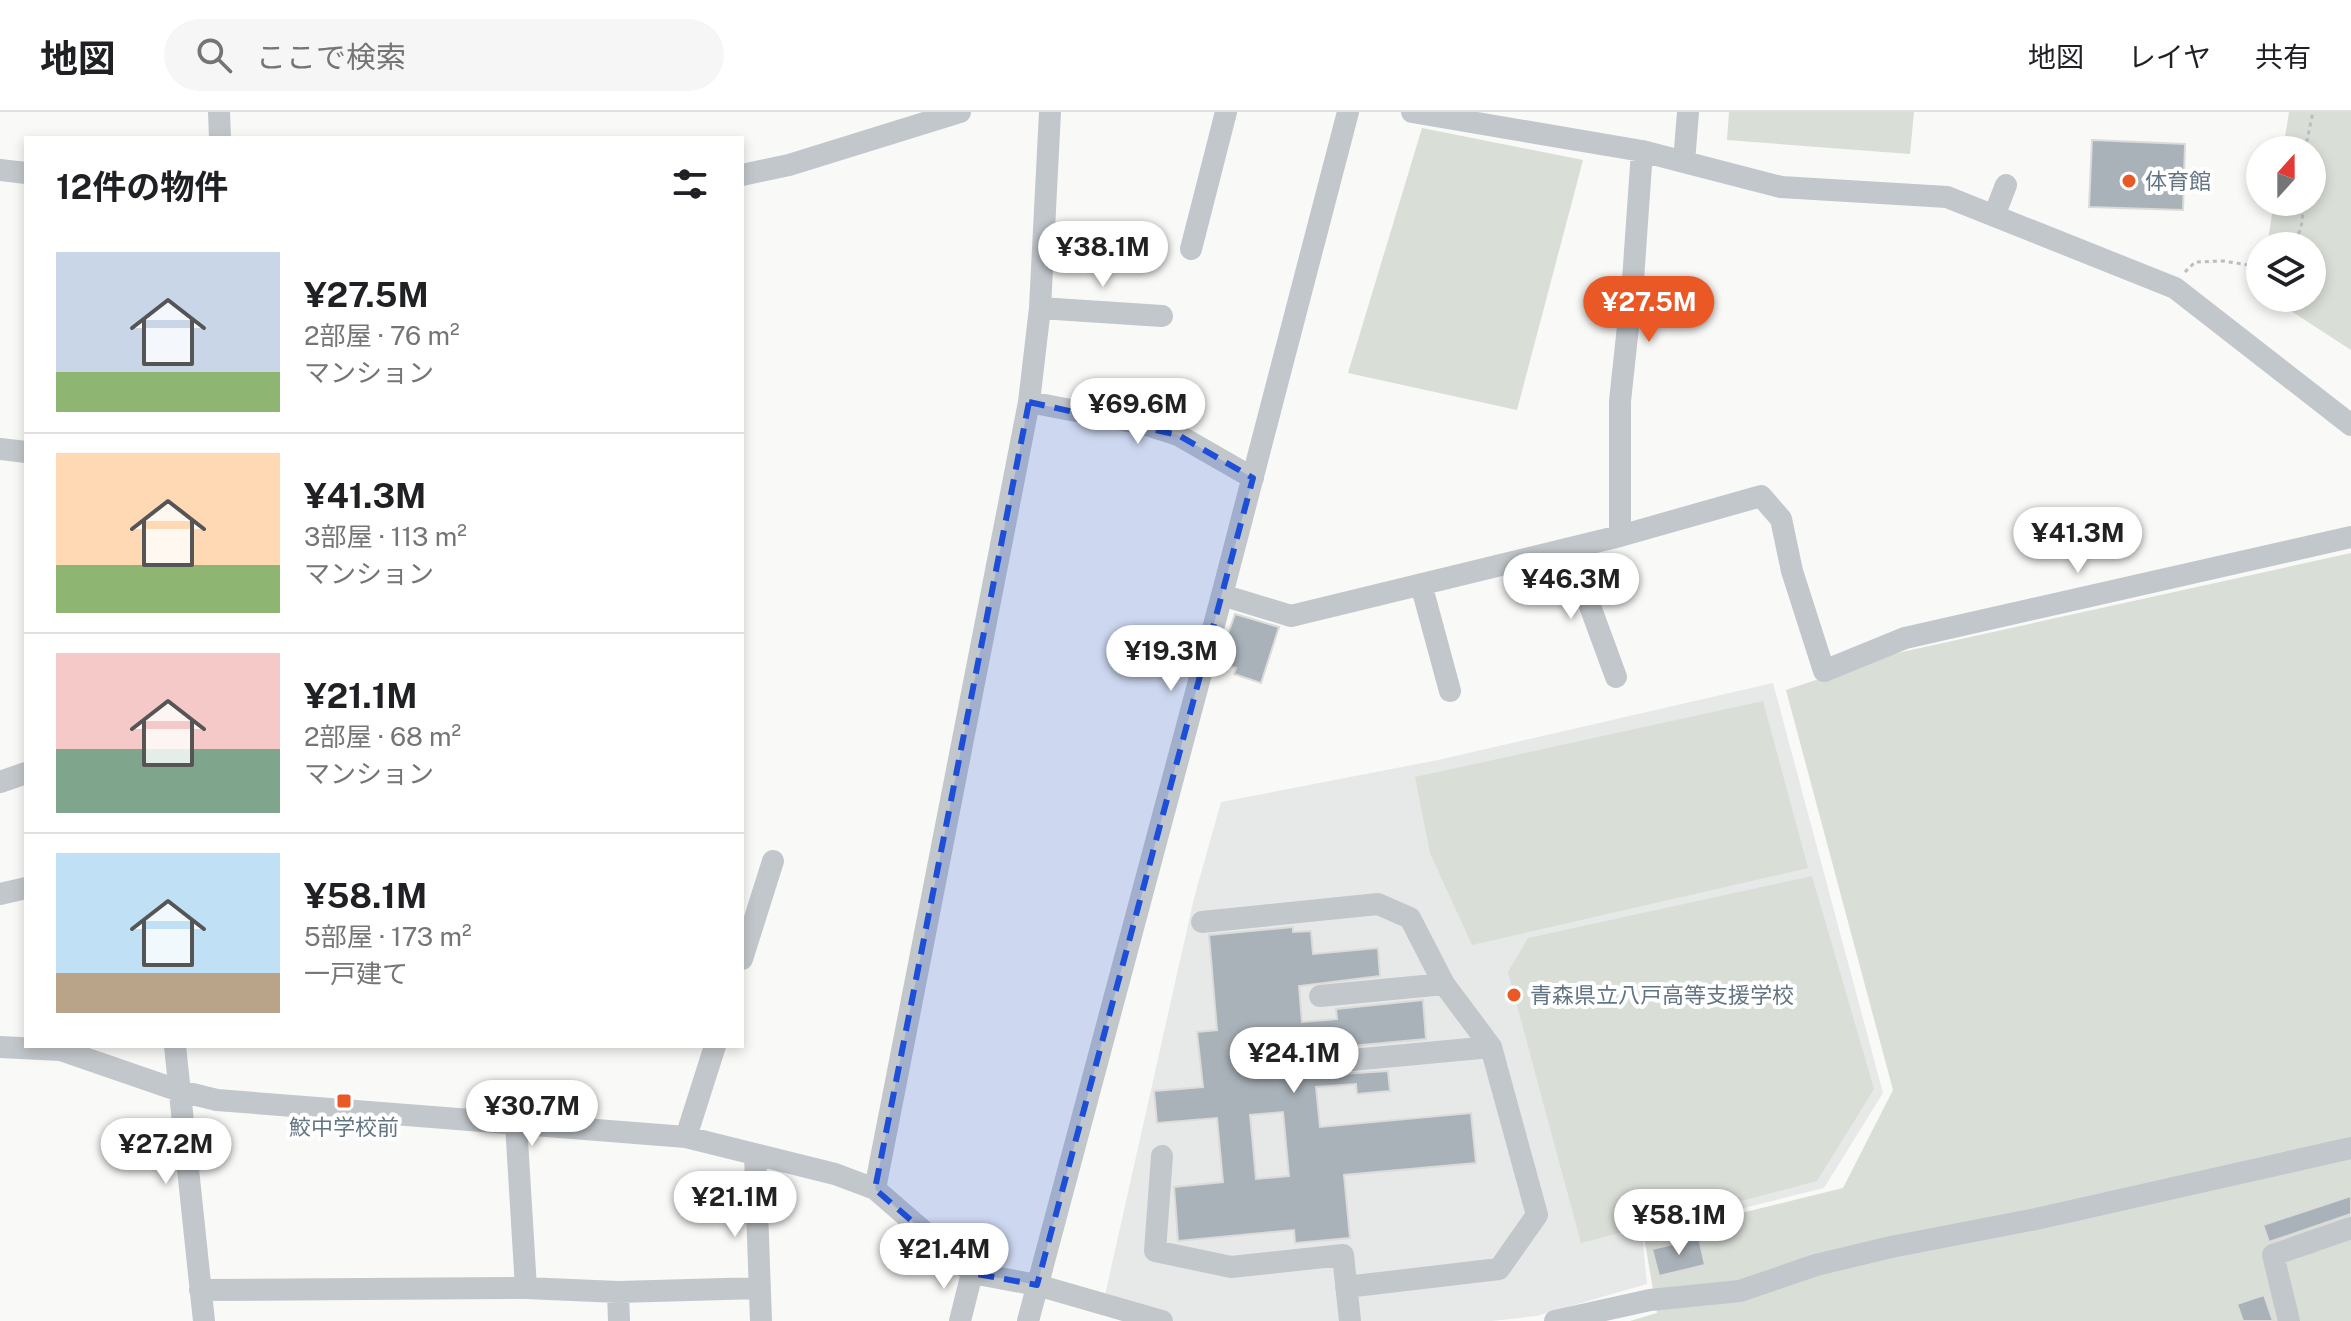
<!DOCTYPE html>
<html lang="ja">
<meta charset="utf-8">
<style>
:root{--surface:#fff;--page:#f6f6f6;--text:#202124;--muted:#757577;--line:#e0e0e0;--accent:#ea5826}
body{margin:0;font-family:"Public Sans","Noto Sans JP",sans-serif;background:var(--page);color:var(--text);height:100vh;display:flex;flex-direction:column;font-size:30px;white-space:nowrap}
*{box-sizing:border-box;margin:0}
p{font-size:26px;color:var(--muted)}
.icon{flex:none;width:44px;height:44px;fill:none;stroke:currentColor;stroke-width:2;stroke-linecap:round;stroke-linejoin:round}
.map{position:relative;flex:1;overflow:hidden}
.sheet{position:absolute;left:24px;top:24px;width:720px;height:912px;display:flex;flex-direction:column;background:var(--surface);border-radius:0px;box-shadow:0 4px 12px #0003}
.sheet>*{flex:none}
.needle{width:52px;rotate:21deg}
.fabs{position:absolute;left:2246px;top:24px;display:grid;gap:16px}
.fabs a{display:grid;place-items:center;width:80px;height:80px;border-radius:50%;background:var(--surface);box-shadow:0 4px 12px #0003;font-size:40px}
.price{position:absolute;translate:-50% -68px;padding:0 18px;border-radius:28px;background:#fff;color:#222;font-size:26px;line-height:52px;filter:drop-shadow(0 2px 4px #0008)}
.price::after{content:'';position:absolute;left:50%;top:48px;width:24px;height:18px;margin-left:-12px;background:inherit;clip-path:polygon(0 0,100% 0,50% 100%)}
.price.current{background:var(--accent);color:#fff}
ul{padding:0;list-style:none}
li{display:flex;align-items:center;gap:24px;height:200px;padding:0 32px}
li+li{border-top:2px solid var(--line)}
li span{display:grid;place-items:center;flex:none;width:224px;height:160px;border-radius:0px;color:#555}
li>.icon{margin-inline-start:auto}
span .icon{width:96px;height:96px;fill:#fffc;stroke-width:1}
li b{font-size:34px}
h2{display:flex;justify-content:space-between;align-items:center;height:96px;padding:0 32px;font-size:34px}
header{display:flex;align-items:center;gap:48px;box-sizing:border-box;height:112px;padding:0 40px;background:var(--surface);border-bottom:2px solid var(--line)}
header strong{font-size:38px}
nav{display:flex;gap:44px;margin-inline-start:auto;font-size:28px}
.search{width:560px;height:72px;background:var(--page);display:flex;align-items:center;gap:20px;box-sizing:border-box;padding:0 28px;border-radius:44px;color:var(--muted);font-size:30px}
.map>svg:first-child{display:block}
.built{fill:#e7e8e8}
.green{fill:#d9ded6}
.building{fill:#a9b2b9;stroke:#dbdbd9;stroke-width:2;fill-rule:evenodd}
.lines{fill:none;stroke-linecap:round;stroke-linejoin:round}
.path{stroke:#babec1;stroke-width:3;stroke-dasharray:4 4;stroke-linecap:butt}
.minor{stroke:#c2c7cb;stroke-width:22}
.marked{fill:#1d4ed8;fill-opacity:0.2;stroke:#1d4ed8;stroke-width:6;stroke-dasharray:16 10;stroke-linejoin:round}
.poi-dot{fill:#ea5826;stroke:#fff;stroke-width:3}
.labels{text-anchor:middle;stroke-width:8;stroke-linejoin:round;paint-order:stroke}
.poi-label{font-size:22px;fill:#637483;stroke:#fff;text-anchor:start}
</style>
<header>
<strong>地図</strong>
<div class="search"><svg class="icon" aria-label="search" viewBox="0 0 24 24"><circle cx="10" cy="10" r="6"/><path d="M15 15l6 6"/></svg>ここで検索</div>
<nav><a>地図</a><a>レイヤ</a><a>共有</a></nav>
</header>
<div class="map">
<svg width="2351" height="1209" viewBox="0 0 2351 1209">
<rect width="100%" height="100%" fill="#f9f9f7"/>
<!-- built -->
<path class="built" d="M1773,571L1883,981L1824,1076L1642,1121L1647,1172L1536,1204L1492,1209H1162L1103,1192L1194,786L1221,690L1438,648Z"/>
<!-- green -->
<path class="green" d="M1729,0H1914L1910,42L1727,28Z
M2289,0H2351V238L2271,186H2312V134H2267L2274,90H2312V38H2283Z
M1422,16L1583,48L1517,298L1348,261Z
M2351,441V1209H1630L1657,1201L1644,1125L1843,1076L1893,978L1786,578L1893,542Z
M1763,589L1808,756L1472,833L1430,741L1415,665Z
M1812,764L1874,977L1817,1069L1581,1131L1508,860L1528,826Z"/>
<!-- building -->
<path class="building" d="M2092,28L2185,32L2183,98L2089,95Z
M1235,502L1279,515L1261,571L1234,562L1236,556L1218,550Z
M1293,815V820L1311,819L1313,842L1378,836L1380,864L1299,874L1302,910L1337,907L1336,897L1423,888L1426,927L1329,936L1318,944L1316,952L1325,963L1388,959L1390,979L1357,982L1356,972L1316,975L1320,1015L1471,1001L1476,1051L1344,1063L1350,1126L1295,1131L1294,1118L1178,1129L1174,1075L1223,1070L1217,1006L1157,1011L1154,979L1203,975L1197,920L1217,918L1209,823ZM1283,1000L1289,1064L1256,1067L1250,1003Z
M2351,1084V1102L2269,1130L2263,1113Z
M1699,1126L1705,1153L1659,1164L1652,1137Z
M2264,1183L2273,1209H2243L2237,1192Z"/>
<g class="lines">
<!-- path -->
<path class="path" d="M2305,38L2313,0
M2288,134C2304,121 2302,109 2303,90
M2185,160L2195,150L2223,149L2255,154L2260,152"/>
<!-- minor -->
<path class="minor" d="M219,0L220,26
M1412,0L1642,39L1684,50
M1688,0L1684,50L1781,75L1947,85L2175,176L2351,313
M0,58L26,61
M742,63L789,53L960,0
M1994,104L2006,73
M1191,137L1226,0
M1040,196L1162,204
M1029,290L1144,312L1178,323L1253,366
M0,337L26,340
M1620,424V289L1633,168L1642,39
M1569,437L1616,565
M1421,472L1450,579
M1222,483L1291,504L1620,424L1761,384L1781,407L1792,459L1824,559L1905,526L2351,425
M0,670L26,661
M0,782L26,776
M1202,810L1378,792L1410,806L1444,872L1491,935L1537,1103L1499,1157L1346,1175
M742,847L773,749
M1320,884L1444,872
M175,934L204,1209
M0,935L61,938L180,979L217,988L686,1025L835,1062L875,1077L972,1161L1037,1173L1162,1209
M1330,950L1491,935
M516,1012L526,1176
M686,1025L715,934
M755,1042L761,1209
M1162,1044L1155,1139L1231,1155L1343,1143L1350,1209
M875,1077L1029,290L1040,196L1050,0
M200,1178L526,1176L618,1180L760,1176
M618,1180L619,1209
M960,1209L972,1161
M1028,1209L1222,483L1348,0
M1555,1209L1650,1188L1740,1179L1816,1153L1891,1135L2036,1107L2351,1036
M2289,1209L2273,1143L2351,1116"/>
</g>
<!-- marked area -->
<path class="marked" d="M1029,290L1178,323L1253,366L1037,1173L972,1161L875,1077Z"/>
<!-- markers -->
<g class="poi-dot">
<circle cx="2129" cy="69" r="8"/>
<circle cx="1514" cy="883" r="8"/>
<rect x="336" y="981" width="16" height="16" rx="4"/>
</g>
<g class="labels">
<!-- poi labels -->
<g class="poi-label">
<text x="2145" y="77">体育館</text>
<text x="1530" y="891">青森県立八戸高等支援学校</text>
<text x="344" y="1023" text-anchor="middle">鮫中学校前</text>
</g>
</g>
</svg>
<div class="fabs">
<a><svg class="needle" viewBox="-14 -14 28 28"><path d="M0-13l5 13h-10z" fill="#e53935"/><path d="M0 13l5-13h-10z" fill="#757577"/></svg></a>
<a><svg class="icon" aria-label="layers" viewBox="0 0 24 24"><path d="M12 4l9 5-9 5-9-5zM3 14l9 5 9-5"/></svg></a>
</div>
<b class="price" style="left:1103px;top:177px">¥38.1M</b>
<b class="price current" style="left:1649px;top:232px">¥27.5M</b>
<b class="price" style="left:1138px;top:334px">¥69.6M</b>
<b class="price" style="left:2078px;top:463px">¥41.3M</b>
<b class="price" style="left:1571px;top:509px">¥46.3M</b>
<b class="price" style="left:1171px;top:581px">¥19.3M</b>
<b class="price" style="left:1294px;top:983px">¥24.1M</b>
<b class="price" style="left:532px;top:1036px">¥30.7M</b>
<b class="price" style="left:166px;top:1074px">¥27.2M</b>
<b class="price" style="left:735px;top:1127px">¥21.1M</b>
<b class="price" style="left:1679px;top:1145px">¥58.1M</b>
<b class="price" style="left:944px;top:1179px">¥21.4M</b>
<section class="sheet">
<h2>12件の物件<svg class="icon" aria-label="filters" viewBox="0 0 24 24"><path d="M4 7h16M4 17h16"/><circle cx="9" cy="7" r="2"/><circle cx="15" cy="17" r="2"/></svg></h2>
<ul>
<li><span style="background:linear-gradient(#c9d6e8 75%,#8fb573 0)"><svg class="icon" aria-label="home" viewBox="0 0 24 24"><path d="M3 11l9-7 9 7M6 9v11h12V9"/></svg></span><div><b>¥27.5M</b><p>2部屋 · 76 m²</p><p>マンション</p></div></li>
<li><span style="background:linear-gradient(#ffd9b3 70%,#8fb573 0)"><svg class="icon" aria-label="home" viewBox="0 0 24 24"><path d="M3 11l9-7 9 7M6 9v11h12V9"/></svg></span><div><b>¥41.3M</b><p>3部屋 · 113 m²</p><p>マンション</p></div></li>
<li><span style="background:linear-gradient(#f6c9c9 60%,#7fa58c 0)"><svg class="icon" aria-label="home" viewBox="0 0 24 24"><path d="M3 11l9-7 9 7M6 9v11h12V9"/></svg></span><div><b>¥21.1M</b><p>2部屋 · 68 m²</p><p>マンション</p></div></li>
<li><span style="background:linear-gradient(#bfe0f5 75%,#b9a48a 0)"><svg class="icon" aria-label="home" viewBox="0 0 24 24"><path d="M3 11l9-7 9 7M6 9v11h12V9"/></svg></span><div><b>¥58.1M</b><p>5部屋 · 173 m²</p><p>一戸建て</p></div></li>
</ul>
</section>
</div>
